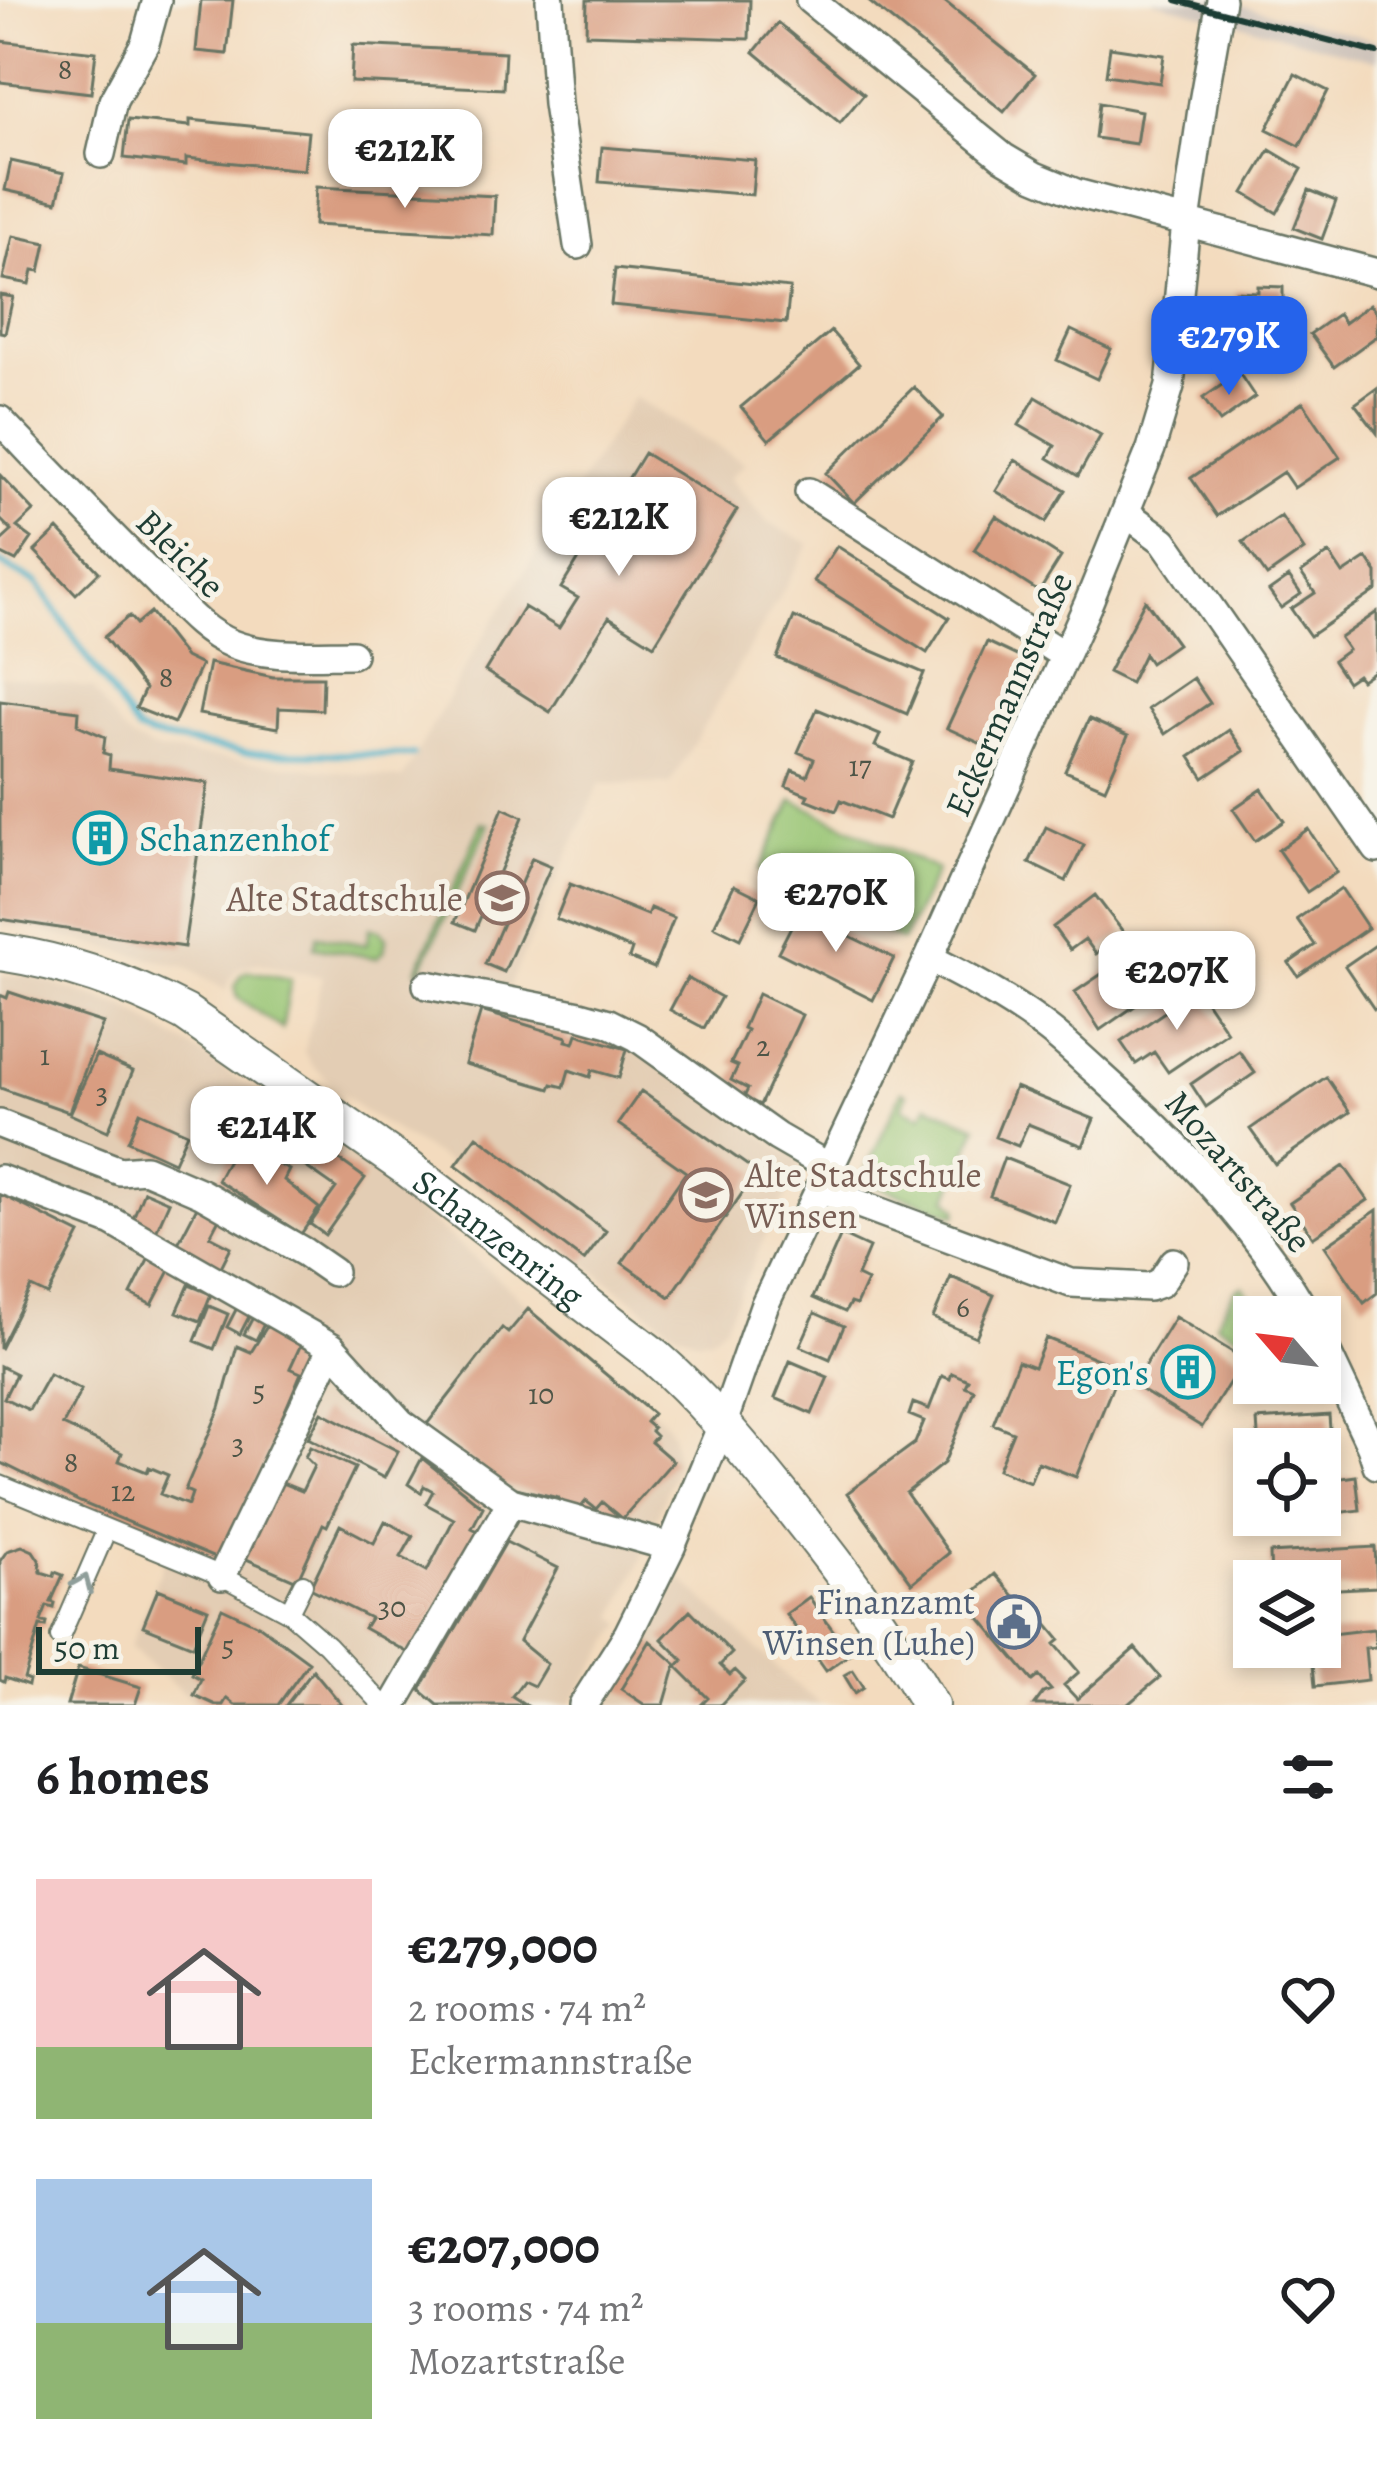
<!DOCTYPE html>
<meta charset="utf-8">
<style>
:root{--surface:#fff;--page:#f6f6f6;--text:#202124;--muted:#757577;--accent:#2563eb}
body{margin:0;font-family:Alegreya,serif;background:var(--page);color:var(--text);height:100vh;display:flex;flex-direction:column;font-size:45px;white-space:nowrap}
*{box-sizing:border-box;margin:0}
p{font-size:39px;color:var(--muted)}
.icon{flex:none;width:66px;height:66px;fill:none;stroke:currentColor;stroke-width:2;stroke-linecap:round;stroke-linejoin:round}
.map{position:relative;height:1705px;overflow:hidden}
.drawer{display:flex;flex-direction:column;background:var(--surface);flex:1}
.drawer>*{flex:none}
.needle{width:78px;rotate:298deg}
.fabs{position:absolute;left:1233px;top:1296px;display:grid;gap:24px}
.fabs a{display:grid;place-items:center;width:108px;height:108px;border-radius:0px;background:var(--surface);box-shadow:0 6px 18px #0003;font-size:60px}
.scale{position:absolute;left:36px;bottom:30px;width:165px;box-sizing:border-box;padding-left:12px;border:6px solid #1f3d34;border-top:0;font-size:33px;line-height:42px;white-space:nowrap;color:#1f3d34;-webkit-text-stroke:9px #f7f3e8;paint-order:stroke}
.price{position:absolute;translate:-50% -102px;padding:0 27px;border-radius:24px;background:#fff;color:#222;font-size:39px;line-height:78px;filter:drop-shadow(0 3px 6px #0008)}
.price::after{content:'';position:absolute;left:50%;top:72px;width:36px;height:27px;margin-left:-18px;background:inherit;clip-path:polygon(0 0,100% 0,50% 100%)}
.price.current{background:var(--accent);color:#fff}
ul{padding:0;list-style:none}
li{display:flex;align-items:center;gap:36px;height:300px;padding:0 36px}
li span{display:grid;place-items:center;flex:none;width:336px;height:240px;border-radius:0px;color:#555}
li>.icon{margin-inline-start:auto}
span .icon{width:144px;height:144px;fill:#fffc;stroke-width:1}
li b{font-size:51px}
h2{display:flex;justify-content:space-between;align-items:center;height:144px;padding:0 36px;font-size:51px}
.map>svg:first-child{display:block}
.built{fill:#e3cdb4}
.industrial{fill:#cdc2b9}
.green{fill:#97c472;stroke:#5b8053;stroke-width:3}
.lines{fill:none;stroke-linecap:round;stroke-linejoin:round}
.stream{stroke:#49b1c8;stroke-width:6}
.building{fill:#d99d81}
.pedestrian-casing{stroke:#697464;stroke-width:22}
.minor-casing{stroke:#697464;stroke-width:32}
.secondary-casing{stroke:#697464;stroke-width:40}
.pedestrian{stroke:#fff;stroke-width:18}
.minor{stroke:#fff;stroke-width:27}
.secondary{stroke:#fff;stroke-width:36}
.rail{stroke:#1f3d34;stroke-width:6}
.oneway{stroke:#8f9e9a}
.labels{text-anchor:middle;stroke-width:10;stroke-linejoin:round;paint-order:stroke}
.number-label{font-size:30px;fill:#4e5547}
.street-label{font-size:36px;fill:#1f3d34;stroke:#f7f3e8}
.culture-label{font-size:36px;fill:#0d838f;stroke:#f7f3e8;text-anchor:start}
.education-label{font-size:36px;fill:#785e54;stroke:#f7f3e8;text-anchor:end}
.service-label{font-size:36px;fill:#4e5e75;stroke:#f7f3e8;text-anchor:end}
</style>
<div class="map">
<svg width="1377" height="1705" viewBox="0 0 1377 1705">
<rect width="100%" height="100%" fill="#f7f3e8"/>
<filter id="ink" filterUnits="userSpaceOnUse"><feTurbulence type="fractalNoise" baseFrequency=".00833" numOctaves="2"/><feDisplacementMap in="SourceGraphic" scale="24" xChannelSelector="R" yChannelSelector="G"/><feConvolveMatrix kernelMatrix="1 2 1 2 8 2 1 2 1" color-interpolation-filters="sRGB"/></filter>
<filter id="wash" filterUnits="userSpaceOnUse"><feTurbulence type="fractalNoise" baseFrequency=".004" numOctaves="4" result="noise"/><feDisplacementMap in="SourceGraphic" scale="48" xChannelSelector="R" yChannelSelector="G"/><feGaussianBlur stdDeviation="2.7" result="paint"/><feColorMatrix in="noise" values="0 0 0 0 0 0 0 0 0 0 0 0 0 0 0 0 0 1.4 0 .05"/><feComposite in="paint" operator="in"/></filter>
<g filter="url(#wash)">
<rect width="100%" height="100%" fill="#f3dbbe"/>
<!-- built -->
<path class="built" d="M634,397L745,463L729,478L768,523L810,544L670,784L600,783L501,1005L637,1050L799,1161V1175L769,1228L725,1324L713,1336L697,1339L674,1330L451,1165L360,1109L311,1064L304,1052L323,977L257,963L237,969L227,984V991L186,967L29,928L0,925V676L92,688L121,730L134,741L158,751L402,779L478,646Z
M27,975L126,1008L203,1055L372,1171L666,1422L672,1433L676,1465L641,1561L615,1616L623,1624L570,1705H411L396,1689L379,1705H198L130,1647L172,1541L80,1502L0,1462V976Z
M681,1579L793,1682L822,1705H601Z"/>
<!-- industrial -->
<path class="industrial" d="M1151,0H1222L1377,41V61Z"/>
<!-- green -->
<path class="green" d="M793,800L937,870L902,941L759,871Z
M482,823L489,824L420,971L417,970Z
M370,928L379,930L386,938L384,951L377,958L314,947L317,936L366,945Z
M249,971L291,979L282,1029L238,998L235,986L242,974Z
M902,1091L907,1094L902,1108L922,1116L928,1105L977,1126L948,1198L958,1208L957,1215L868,1183L864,1174Z
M1243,1286L1262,1317H1254V1344L1216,1323L1235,1290Z"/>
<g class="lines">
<!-- stream -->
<path class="stream" d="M0,563L37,583L137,731L149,736L247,753L413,755"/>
</g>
<g id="blocks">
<!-- building -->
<path class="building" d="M201,0H233L227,54L196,51Z
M587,0H750L749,39L586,34Z
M867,0H943L1035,74L1004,112Z
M778,23L864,94L840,123L754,52Z
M0,41L96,52L91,93L0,82Z
M353,45L505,52L503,89L351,82Z
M1110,47L1164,55L1160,83L1106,75Z
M1295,74L1328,91L1300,146L1267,129Z
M1099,103L1141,111L1136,144L1095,138Z
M128,120L190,126V120L308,132L304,170L186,158V165L124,158Z
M602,147L755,160L752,195L599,182Z
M1270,150L1302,169L1277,213L1244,193Z
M11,161L64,173L57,202L5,190Z
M316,187L495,196L493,235L314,225Z
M1309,190L1336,201L1322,239L1294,228Z
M13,236L46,243L40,271L33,270L30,284L3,279Z
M615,269L790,288L786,323L611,305Z
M1258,286L1283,287V326H1264V338H1242V350H1221L1222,302H1236V291L1258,292Z
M0,295L13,297L5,333L0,332Z
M1370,304L1377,314V336L1334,367L1310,334L1338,314L1344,323Z
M1071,330L1111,349L1097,379L1057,360Z
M831,331L859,364L769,440L741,407Z
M1239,373L1255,397L1220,422L1203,398Z
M914,387L943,417L854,503L826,473Z
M1377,388V433L1355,404Z
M1036,397L1101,435L1078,476L1048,458L1055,446L1019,425Z
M1303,402L1340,457L1294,488L1283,472L1217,516L1191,478Z
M644,453L737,510L654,645L609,617L550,712L485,671L524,607L559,628L578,598L561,588Z
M1015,460L1066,490L1046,522L996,491Z
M0,475L34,511L17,527L32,538L16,561L0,553V542L12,531L0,519Z
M996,516L1061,557L1039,592L974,550Z
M1281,516L1304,550L1267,576L1243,542Z
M58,529L99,572L76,594L35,551Z
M837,546L949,618L927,653L814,581Z
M1329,553L1343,574L1367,558L1377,573V590L1310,636L1291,609L1315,593L1301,573Z
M1289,577L1301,594L1281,608L1269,591Z
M1145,600L1177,644L1150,663L1144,654L1130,683L1108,672Z
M150,612L185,657L201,665L174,723L136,708L145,689L104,637L129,616L136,624Z
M1377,612V669L1361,680L1357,675L1347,682L1333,661L1348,650L1340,638Z
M794,617L924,673L907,714L777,658Z
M987,642L1025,660L986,746L947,728Z
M209,663L273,677H323L322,710L279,708L278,728L199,714Z
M1193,678L1210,703L1165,734L1148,709Z
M0,701L79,711L78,725L105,737L103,753L110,755L109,769L208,783L184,947L0,919Z
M817,709L880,735L875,746L912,762L888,819L841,800L836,811L806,799L808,795L786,786L792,770L807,776L814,759L798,752Z
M1089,719L1128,736L1105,788L1065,771Z
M1229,730L1244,751L1204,778L1190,757Z
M1262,789L1284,821L1255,841L1233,809Z
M503,808L523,817L475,930L455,922Z
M1046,827L1084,845L1066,881L1029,863Z
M1308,829L1337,872L1307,892L1278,850Z
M532,858L551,866L504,972L485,964Z
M570,884L647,915L650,908L674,918L654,968L629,958L632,949L556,919Z
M734,885L760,898L740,939L714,926Z
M1341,888L1368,928L1298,976L1289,963L1315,945L1297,919Z
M1095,895L1124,933L1096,954L1085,939L1070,950L1053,927Z
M799,911L894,958L873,1000L778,952Z
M1377,944V1008L1374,1009L1345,966Z
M1140,948L1165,985L1100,1030L1075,992Z
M687,978L721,997L704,1028L670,1010Z
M1198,989L1227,1032L1168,1072L1154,1052L1136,1064L1121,1042Z
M9,992L103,1023L69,1112L0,1088V995L7,998Z
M758,994L802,1015L760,1105L744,1097L748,1089L731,1080L738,1066L731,1063L747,1030L743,1028Z
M481,1011L567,1037L566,1041L574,1043L577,1034L627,1049L619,1078L592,1070L590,1077L569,1070L564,1087L552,1084L550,1089L465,1064Z
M1239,1051L1255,1073L1206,1107L1191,1084Z
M96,1055L133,1071L108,1131L70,1114Z
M1326,1077L1350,1112L1275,1164L1250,1129Z
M1015,1087L1094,1119L1083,1146L1028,1124L1018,1146L995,1137Z
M641,1091L757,1172L670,1297L622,1263L686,1172L618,1124Z
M266,1107L365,1178L325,1235L310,1224L336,1188L296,1160L300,1154L255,1122Z
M140,1112L187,1133L174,1162L128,1141Z
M477,1136L606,1231L584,1261L456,1165Z
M237,1143L289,1170L284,1180L319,1208L301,1234L217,1180Z
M1004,1158L1070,1184L1055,1222L990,1196Z
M1344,1166L1368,1200L1313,1237L1290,1203Z
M144,1191L169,1202L153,1238L129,1228Z
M0,1194L80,1234L48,1295L31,1287L0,1349Z
M198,1205L220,1217L210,1236L231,1247L219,1271L175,1249Z
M1377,1210V1293L1364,1303L1325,1246Z
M841,1235L869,1248L857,1276L867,1281L856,1305L850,1303L845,1312L813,1298Z
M151,1254L173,1265L152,1305L131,1294Z
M951,1277L994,1295L976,1337L933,1318Z
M189,1285L211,1294L200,1321L177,1312Z
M241,1300L254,1307L240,1334L227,1327Z
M209,1306L228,1314L214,1349L195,1341Z
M258,1308L269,1314L256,1340L244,1334Z
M528,1309L653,1414L646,1422L653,1428L651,1431L656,1436L651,1442L673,1461L622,1519L602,1502L596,1509L586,1501L576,1513L558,1498L499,1484L427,1424L502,1328L508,1333Z
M815,1313L844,1326L830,1359L800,1346Z
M1175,1317L1244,1359L1202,1427L1133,1385Z
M271,1320L304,1338L290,1368L301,1373L222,1561L80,1502L0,1462V1366L16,1374L4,1398L29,1410L49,1374L81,1390L63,1425L122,1453L119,1461L147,1472L149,1467L168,1475L160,1494L188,1505L192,1493L185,1490L220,1408L237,1346L251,1352Z
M1046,1338L1120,1368L1076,1477L1038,1462L1030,1482L998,1469L1013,1432L993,1424L1018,1361L1034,1367Z
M790,1361L828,1377L812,1414L775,1398Z
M952,1373L968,1380L965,1386L974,1390L944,1463L906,1493L949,1553L912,1583L847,1493L915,1443L924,1421L909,1415L913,1403L929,1409L942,1376L950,1379Z
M322,1412L398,1451L384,1478L308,1438Z
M1329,1415L1333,1471L1320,1472V1449H1259L1257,1420Z
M310,1447L355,1468L327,1526L323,1524L297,1581L237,1555L272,1479L302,1491L314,1466L305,1457Z
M422,1458L483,1507L472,1528L480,1532L412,1655L364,1628L370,1618L310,1588L340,1525L374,1543L385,1521L413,1536L401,1557L427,1571L454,1519L426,1504L433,1491L424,1486L421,1493L408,1484Z
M1356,1476L1360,1510L1320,1515V1481Z
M506,1542L558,1568L519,1641L547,1664L534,1686L523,1681L512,1696L526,1705H438L420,1690Z
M22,1546L33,1551L39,1560L41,1572L54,1576L55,1572L63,1575L51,1602L55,1603L54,1608L47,1606L41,1621L47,1623L46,1627L40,1626L24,1679L29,1681L28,1686L5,1678L4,1682L0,1680V1561L7,1551Z
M1375,1547L1377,1587L1320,1590V1581H1271L1270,1553Z
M995,1574L1021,1604L1027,1600L1060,1640L1055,1644L1079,1672L1064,1685L1077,1699L1135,1648L1160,1677L1127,1705H1034L1043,1693L1051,1690L1039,1676L1033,1681L965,1600Z
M158,1589L208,1609L193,1646L143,1626Z
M809,1597L850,1654L826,1671L786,1614Z
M222,1608L260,1626L309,1662L278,1705H235L227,1698L223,1705H216L194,1695L201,1679L192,1674Z
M690,1610L732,1653L720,1665L730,1675L735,1670L745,1680L720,1705H701L708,1698L677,1667L683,1660L662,1639Z
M1374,1629L1376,1647L1365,1648L1368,1680L1315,1686L1312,1654L1333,1651L1331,1634Z
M650,1641L676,1664L664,1705H645L621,1689Z
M78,1668L141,1687L135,1705H67Z
M313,1670L342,1705H286Z
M853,1670L864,1687L855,1693L844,1675Z"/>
</g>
</g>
<g filter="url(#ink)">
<use href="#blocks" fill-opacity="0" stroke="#697464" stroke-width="3"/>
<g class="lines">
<!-- pedestrian casing -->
<g class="pedestrian-casing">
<path id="pedestrian" d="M0,1485L222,1576L289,1612L327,1645L383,1705
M289,1612L303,1584
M60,1637L107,1529"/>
</g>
<!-- minor casing -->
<g class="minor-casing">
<path id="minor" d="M550,0L557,104L578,245
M810,0L1003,157L1035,176L1076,193L1377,273
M101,154L113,101L145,43L157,0
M0,420C51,473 102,527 155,579C179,603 200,631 232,644C268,658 314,654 352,654
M809,492L1065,656
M1126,513L1164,541L1377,849
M929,958C968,978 1006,998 1041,1024C1061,1038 1079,1056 1097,1072C1175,1141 1258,1227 1308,1317
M427,985L580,1015L609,1023L637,1037L777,1137L829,1167
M0,1124L120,1171L145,1169L201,1193L304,1252L333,1272
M0,1179L113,1222L332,1347L401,1423L511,1502L671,1547
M819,1189L1071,1283L1149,1287L1160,1283L1174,1262
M1320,1338L1371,1446L1377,1465
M222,1576L332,1347
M393,1705L511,1502
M583,1705L628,1634L671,1547L723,1423L764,1306L929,958L1088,604L1151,449L1170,386L1186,222L1203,102L1221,0"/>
</g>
<!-- secondary casing -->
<g class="secondary-casing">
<g id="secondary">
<path id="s1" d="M0,952C66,962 126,982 185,1013L406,1167L654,1356C701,1397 740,1444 779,1492C835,1561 886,1628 930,1705"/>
</g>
</g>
<!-- pedestrian -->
<use href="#pedestrian" class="pedestrian"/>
<!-- minor -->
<use href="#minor" class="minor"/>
<!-- secondary -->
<use href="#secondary" class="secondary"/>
<!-- rail -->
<path class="rail" d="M1176,0L1377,53"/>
</g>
<!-- one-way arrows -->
<defs><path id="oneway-chevron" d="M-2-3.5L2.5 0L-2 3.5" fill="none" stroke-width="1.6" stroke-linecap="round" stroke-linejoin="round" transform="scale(3)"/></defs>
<use class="oneway" href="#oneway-chevron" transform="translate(83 1583) rotate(-67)"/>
</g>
<!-- icons -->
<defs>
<g id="building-ring" transform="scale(2.7)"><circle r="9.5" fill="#f7f3e8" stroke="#0f9aa8" stroke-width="1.5"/><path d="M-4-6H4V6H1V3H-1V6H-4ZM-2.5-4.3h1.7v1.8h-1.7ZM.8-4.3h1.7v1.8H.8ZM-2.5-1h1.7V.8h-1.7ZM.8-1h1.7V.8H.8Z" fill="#0f9aa8"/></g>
<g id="school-ring" transform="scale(2.7)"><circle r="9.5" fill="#f7f3e8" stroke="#8d6e63" stroke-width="1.5"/><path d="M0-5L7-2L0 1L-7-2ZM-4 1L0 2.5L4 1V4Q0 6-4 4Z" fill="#8d6e63"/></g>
<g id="civic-ring" transform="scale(2.7)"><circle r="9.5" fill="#f7f3e8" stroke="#5c6f8a" stroke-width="1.5"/><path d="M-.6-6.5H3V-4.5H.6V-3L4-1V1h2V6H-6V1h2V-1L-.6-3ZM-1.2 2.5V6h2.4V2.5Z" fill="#5c6f8a"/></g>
</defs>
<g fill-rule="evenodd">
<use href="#building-ring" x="100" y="838"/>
<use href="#school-ring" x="502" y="898"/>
<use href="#school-ring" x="706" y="1195"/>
<use href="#building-ring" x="1188" y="1372"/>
<use href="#civic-ring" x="1014" y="1622"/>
</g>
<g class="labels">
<!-- number labels -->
<g class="number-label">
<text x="65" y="79">8</text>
<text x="166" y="687">8</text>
<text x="860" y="776">17</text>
<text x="763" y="1056">2</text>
<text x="45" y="1065">1</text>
<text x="102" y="1103">3</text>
<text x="963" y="1317">6</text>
<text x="259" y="1401">5</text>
<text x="541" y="1404">10</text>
<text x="238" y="1454">3</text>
<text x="71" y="1472">8</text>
<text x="123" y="1501">12</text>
<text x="392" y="1617">30</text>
<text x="228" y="1656">5</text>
</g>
<!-- street labels -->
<g class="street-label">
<text transform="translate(181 553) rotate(45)" y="13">Bleiche</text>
<text transform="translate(1008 694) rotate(-66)" y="13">Eckermannstraße</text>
<text transform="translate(1239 1171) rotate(49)" y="13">Mozartstraße</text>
<text dy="13" stroke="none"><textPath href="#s1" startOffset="582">Schanzenring</textPath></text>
</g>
<!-- culture labels -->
<g class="culture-label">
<text x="139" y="851">Schanzenhof</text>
<text x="1149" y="1385" text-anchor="end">Egon's</text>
</g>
<!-- education labels -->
<g class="education-label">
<text x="463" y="911">Alte Stadtschule</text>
<text x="745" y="1187" text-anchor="start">Alte Stadtschule<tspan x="745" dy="41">Winsen</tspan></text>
</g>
<!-- service labels -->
<g class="service-label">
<text x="975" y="1614">Finanzamt<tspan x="975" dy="41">Winsen (Luhe)</tspan></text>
</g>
</g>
</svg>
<div class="fabs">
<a><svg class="needle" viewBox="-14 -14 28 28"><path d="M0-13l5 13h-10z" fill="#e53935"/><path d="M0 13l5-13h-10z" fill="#757577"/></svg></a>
<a><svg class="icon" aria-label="locate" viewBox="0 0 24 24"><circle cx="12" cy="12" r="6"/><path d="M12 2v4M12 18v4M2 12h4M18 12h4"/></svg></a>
<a><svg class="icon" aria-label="layers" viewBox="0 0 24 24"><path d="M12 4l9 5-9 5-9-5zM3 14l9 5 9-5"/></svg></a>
</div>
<div class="scale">50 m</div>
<b class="price" style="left:405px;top:211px">€212K</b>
<b class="price current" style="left:1229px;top:398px">€279K</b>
<b class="price" style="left:619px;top:579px">€212K</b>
<b class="price" style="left:836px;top:955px">€270K</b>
<b class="price" style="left:1177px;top:1033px">€207K</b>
<b class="price" style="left:267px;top:1188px">€214K</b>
</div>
<section class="drawer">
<h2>6 homes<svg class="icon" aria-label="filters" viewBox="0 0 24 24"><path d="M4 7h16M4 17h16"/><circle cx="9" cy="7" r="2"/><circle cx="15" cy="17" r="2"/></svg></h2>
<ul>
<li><span style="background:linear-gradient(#f6c9c9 70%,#8fb573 0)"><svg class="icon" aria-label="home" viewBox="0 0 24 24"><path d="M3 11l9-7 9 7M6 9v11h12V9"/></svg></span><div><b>€279,000</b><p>2 rooms · 74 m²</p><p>Eckermannstraße</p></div><svg class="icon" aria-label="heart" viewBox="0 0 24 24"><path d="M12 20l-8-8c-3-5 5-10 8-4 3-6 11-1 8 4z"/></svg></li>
<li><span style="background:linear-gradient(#a9c7e8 60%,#8fb573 0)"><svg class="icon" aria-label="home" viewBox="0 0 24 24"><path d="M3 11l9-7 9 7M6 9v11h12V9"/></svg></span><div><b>€207,000</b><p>3 rooms · 74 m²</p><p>Mozartstraße</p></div><svg class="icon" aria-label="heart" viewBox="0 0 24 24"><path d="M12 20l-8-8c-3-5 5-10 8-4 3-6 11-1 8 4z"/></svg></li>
</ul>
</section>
